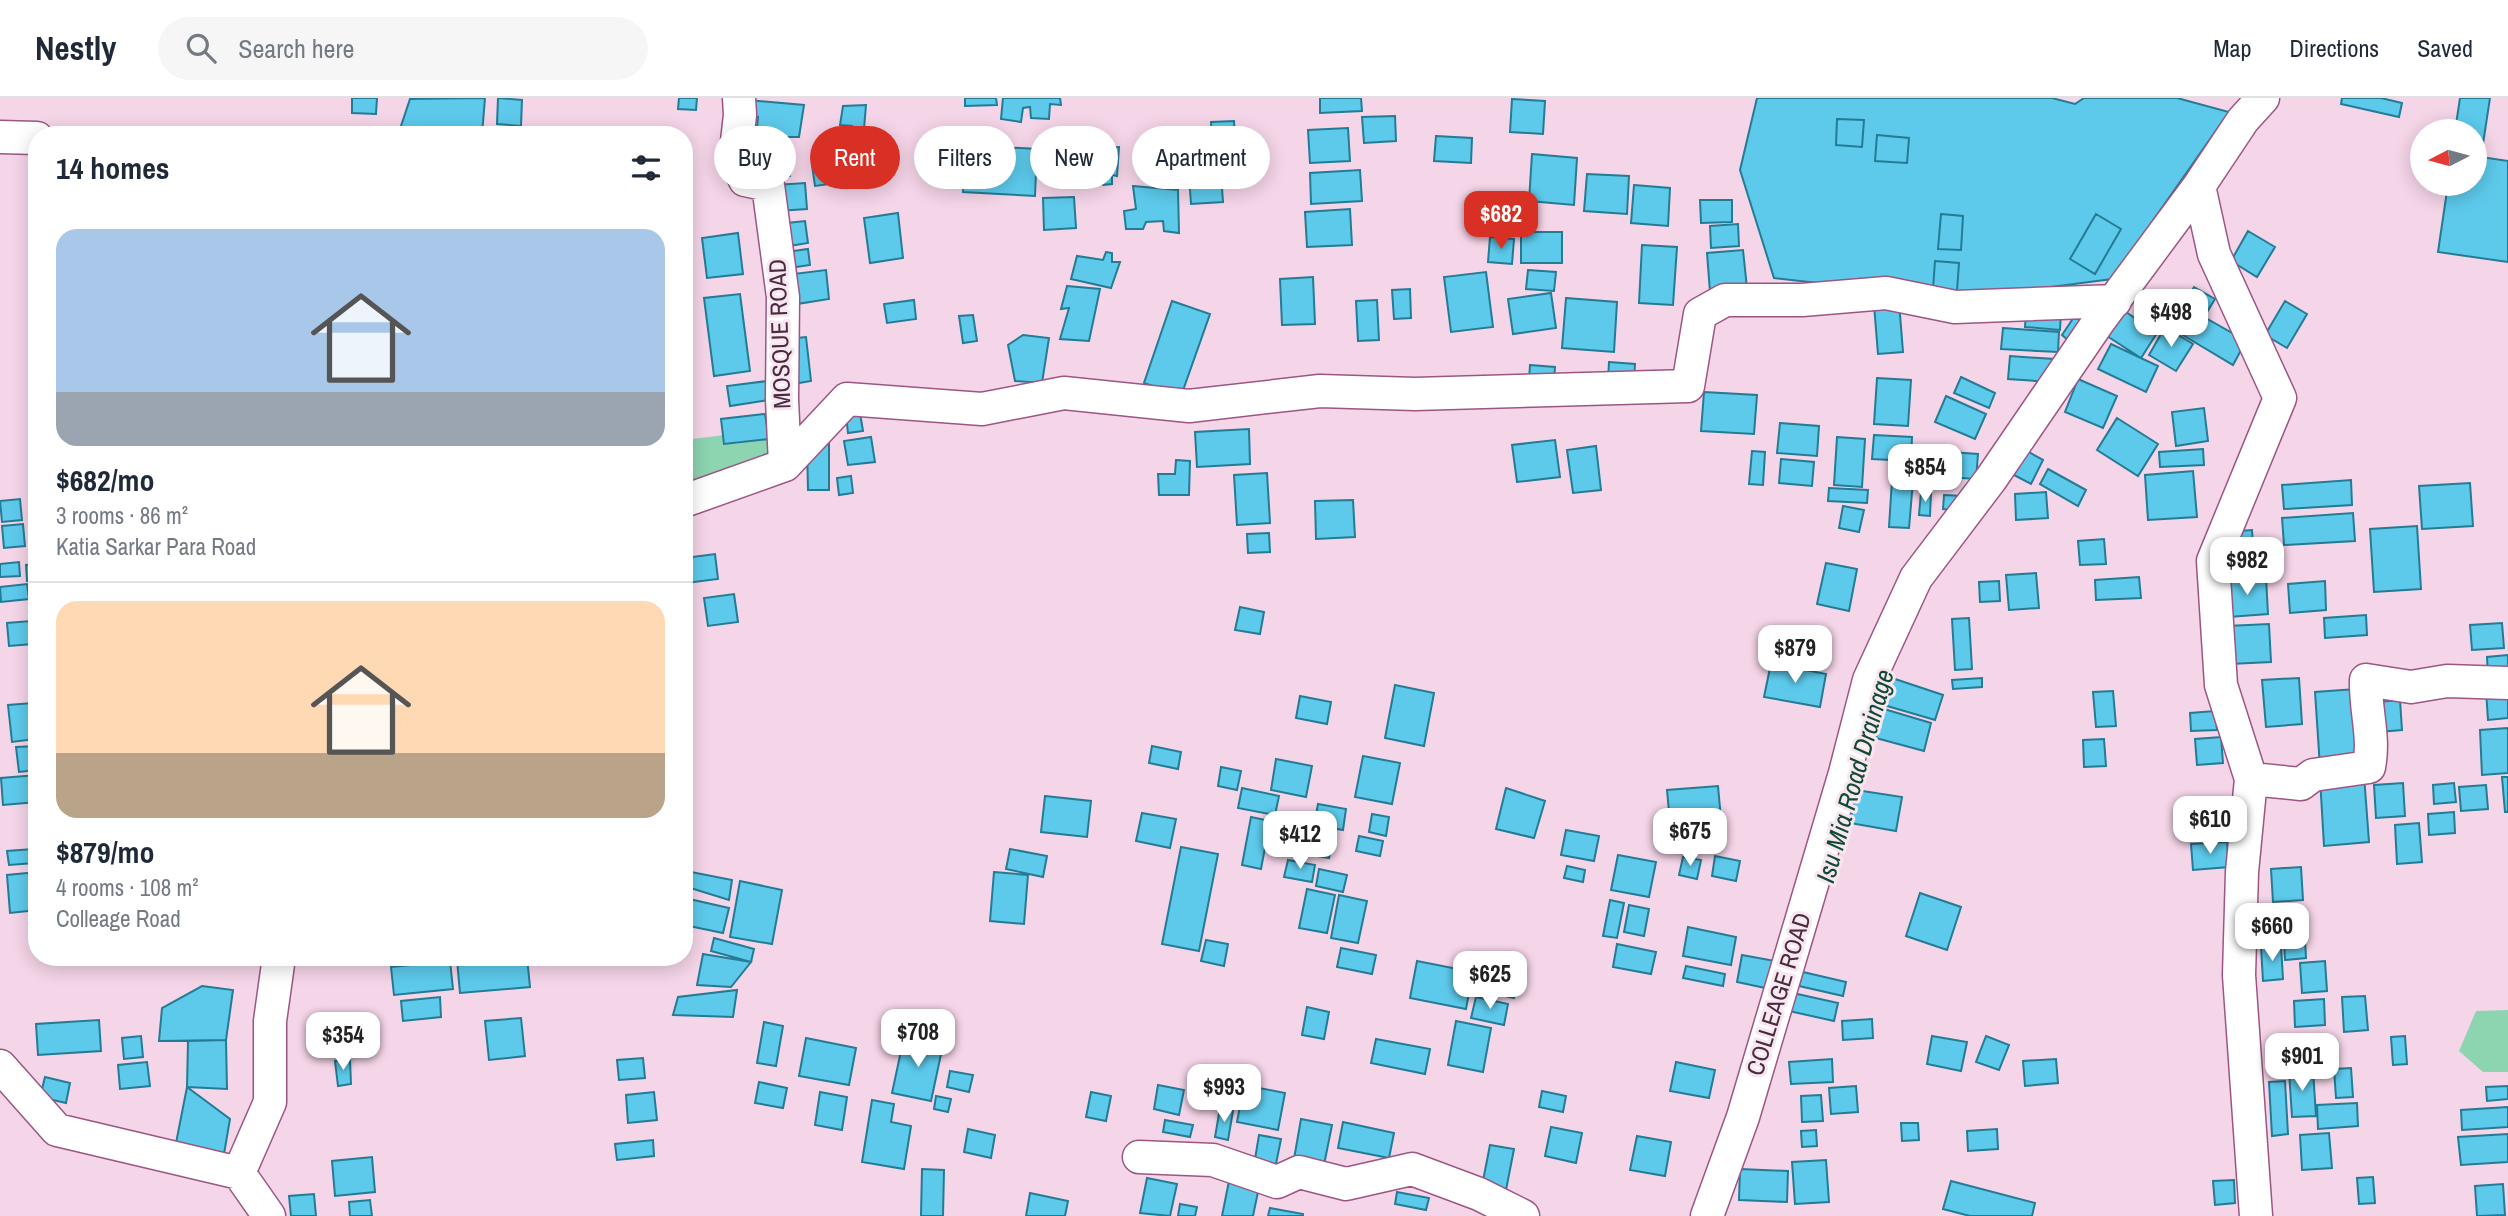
<!DOCTYPE html>
<meta charset="utf-8">
<style>
:root{--surface:#fff;--page:#f6f6f7;--text:#1f2937;--muted:#747a83;--line:#e0e1e3;--accent:#d93025}
body{margin:0;font-family:"Archivo Narrow",sans-serif;background:var(--page);color:var(--text);height:100vh;display:flex;flex-direction:column;font-size:26px;white-space:nowrap}
*{box-sizing:border-box;margin:0}
p{font-size:23px;color:var(--muted)}
.icon{flex:none;width:38px;height:38px;fill:none;stroke:currentColor;stroke-width:2;stroke-linecap:round;stroke-linejoin:round}
.map{position:relative;flex:1;overflow:hidden}
.side{position:absolute;left:28px;top:28px;width:665px;height:840px;display:flex;flex-direction:column;background:var(--surface);border-radius:28px;box-shadow:0 4px 18px #0003}
.side>*{flex:none}
.top-card{position:absolute;left:714px;top:28px;width:665px;height:63px;display:flex;gap:14px}
.needle{width:46px;rotate:264deg}
.controls{position:absolute;left:2410px;top:21px;display:grid;gap:14px}
.controls a{display:grid;place-items:center;width:77px;height:77px;border-radius:50%;background:var(--surface);box-shadow:0 4px 18px #0003;font-size:35px}
.price{position:absolute;translate:-50% -60px;padding:0 16px;border-radius:14px;background:#fff;color:#222;font-size:23px;line-height:46px;filter:drop-shadow(0 2px 4px #0008)}
.price::after{content:'';position:absolute;left:50%;top:42px;width:21px;height:16px;margin-left:-10px;background:inherit;clip-path:polygon(0 0,100% 0,50% 100%)}
.price.selected{background:var(--accent);color:#fff}
ul{padding:0;list-style:none}
li{display:grid;align-content:center;gap:14px;height:371px;padding:0 28px}
li+li{border-top:2px solid var(--line)}
li span{display:grid;place-items:center;height:217px;border-radius:21px;color:#555}
li>.icon{margin-inline-start:auto}
span .icon{width:126px;height:126px;fill:#fffc;stroke-width:1}
li b{font-size:30px}
h2{display:flex;justify-content:space-between;align-items:center;height:84px;padding:0 28px;font-size:30px}
.pill{padding:0 24px;border-radius:32px;background:var(--surface);box-shadow:0 4px 18px #0003;font-size:24px;line-height:63px}
.pill.selected{background:var(--accent);color:#fff}
header{display:flex;align-items:center;gap:42px;box-sizing:border-box;height:98px;padding:0 35px;background:var(--surface);border-bottom:2px solid var(--line)}
header strong{font-size:33px}
nav{display:flex;gap:38px;margin-inline-start:auto;font-size:24px}
.search{width:490px;height:63px;background:var(--page);display:flex;align-items:center;gap:18px;box-sizing:border-box;padding:0 24px;border-radius:38px;color:var(--muted);font-size:26px}
.map>svg:first-child{display:block}
.water{fill:#8dd4b0}
.building{fill:#5dcaec;stroke:#247b94;stroke-width:2}
.lines{fill:none;stroke-linecap:round;stroke-linejoin:round}
.minor-casing{stroke:#9c5684;stroke-width:35}
.minor{stroke:#fff;stroke-width:32}
.labels{text-anchor:middle;stroke-width:6;stroke-linejoin:round;paint-order:stroke}
.street-label{font-size:24px;fill:#492a3e;stroke:#f8e7f1}
.water-label{font-size:26px;font-style:italic;fill:#114a32;stroke:#f8e7f1}
</style>
<header>
<strong>Nestly</strong>
<div class="search"><svg class="icon" aria-label="search" viewBox="0 0 24 24"><circle cx="10" cy="10" r="6"/><path d="M15 15l6 6"/></svg>Search here</div>
<nav><a>Map</a><a>Directions</a><a>Saved</a></nav>
</header>
<div class="map">
<svg width="2508" height="1118" viewBox="0 0 2508 1118">
<rect width="100%" height="100%" fill="#f5d5e8"/>
<!-- water -->
<path class="water" d="M783,330L788,375L684,388V342Z
M2508,912V974H2483L2459,953L2476,913Z"/>
<!-- building -->
<path class="building" d="M352,0H377L376,16L352,15Z
M485,0L482,37H398L410,1Z
M498,0L522,2L521,28L497,26Z
M679,0H697L696,12L678,11Z
M965,0H996L997,7L965,8Z
M1003,0H1060L1061,7L1050,6L1049,21L1031,20L1030,9L1023,10L1021,24L1001,21Z
M1320,0H1361L1362,13L1320,15Z
M1757,0H2052L2075,6L2084,0H2177L2229,14L2112,181L1958,201L1774,180L1740,72Z
M2342,0H2381L2402,5L2399,19L2341,6Z
M2460,0H2490L2481,59L2508,63V164L2438,154L2448,86H2474V33H2455Z
M1512,1L1545,3L1543,36L1510,34Z
M748,2L804,7L799,39H752L750,30L757,29L758,19L748,18Z
M866,7L863,43H852V28L840,27L843,8Z
M1395,18L1396,43L1364,45L1362,19Z
M1837,21L1864,22L1862,49L1836,47Z
M1234,23L1235,40L1212,41L1211,24Z
M1348,30L1350,63L1310,65L1308,32Z
M1877,37L1909,40L1907,65L1875,63Z
M1436,38L1472,40L1471,65L1434,63Z
M755,45H776L775,61L791,64L790,78L757,79Z
M965,47L1037,51L1035,98L963,94Z
M1119,49L1117,78L1112,77V86L1103,87L1102,78L1081,76V51Z
M1532,56L1577,60L1574,107L1529,103Z
M851,62L853,83L815,88L812,67Z
M1360,72L1362,103L1311,106L1310,75Z
M1221,76L1223,104L1191,106L1189,78Z
M1587,76L1629,78L1627,116L1584,113Z
M805,85L807,111L778,113L776,87Z
M1634,87L1670,90L1668,128L1631,125Z
M684,88H686L691,122L684,123Z
M1133,88L1178,92L1179,135L1164,133L1163,123L1146,124L1143,131H1126L1124,113L1136,111Z
M1494,94L1523,96L1521,130L1492,128Z
M1074,99L1076,130L1044,132L1043,100Z
M1700,102H1732V124L1701,125Z
M1350,111L1352,147L1307,149L1305,114Z
M898,115L903,160L870,165L864,120Z
M1941,116L1963,118L1961,152L1938,151Z
M2096,116L2121,131L2095,176L2070,161Z
M805,123L808,145L789,148L787,125Z
M1738,126L1739,148L1711,150L1710,128Z
M2248,133L2275,149L2257,179L2231,163Z
M1521,134H1562V165H1521Z
M738,135L743,176L707,180L702,140Z
M1490,139L1514,141L1512,166L1488,164Z
M1642,147L1677,149L1673,207L1639,205Z
M808,151L810,167L789,170L786,154Z
M1743,152L1747,190L1710,194L1707,155Z
M1106,154L1112,155V164H1120L1111,190L1071,181L1077,158L1103,162Z
M1935,163L1959,165L1957,193L1933,191Z
M826,172L829,201L797,206L793,176Z
M1528,172L1556,174L1554,193L1526,191Z
M1486,174L1493,229L1451,234L1444,179Z
M1313,179L1315,226L1282,227L1280,181Z
M1067,188L1100,191L1089,243L1060,241L1069,210L1061,211Z
M2194,189L2215,201L2204,219L2246,243L2233,267L2171,230Z
M1410,191L1411,220L1394,221L1392,192Z
M1551,195L1556,230L1513,236L1508,201Z
M740,196L750,273L714,278L704,200Z
M1566,200L1617,204L1614,254L1562,250Z
M914,202L916,221L887,225L884,206Z
M1377,202L1379,242L1358,243L1356,203Z
M1172,203L1210,216L1181,298L1144,285Z
M2285,203L2307,216L2287,250L2265,237Z
M1899,204L1903,254L1878,256L1874,207Z
M2080,210L2088,215L2069,243L2062,237Z
M2026,212L2061,214L2060,232L2025,229Z
M2123,212L2157,235L2141,260L2107,238Z
M973,217L977,243L963,245L959,218Z
M2165,229L2193,246L2176,273L2149,257Z
M2003,230L2059,234L2058,254L2001,251Z
M1023,237L1049,240L1042,285L1015,283L1008,247Z
M806,239L811,283L793,286L787,241Z
M2111,246L2158,268L2146,294L2098,271Z
M2010,258L2054,261L2052,284L2008,281Z
M1609,264L1635,266L1634,284L1608,282Z
M1530,267L1555,269L1554,283L1529,282Z
M1961,279L1995,295L1989,310L1954,295Z
M1877,280L1911,282L1908,328L1874,326Z
M2078,281L2117,298L2103,330L2065,314Z
M767,283L769,302L730,308L727,288Z
M1704,294L1757,297L1754,336L1701,333Z
M1946,298L1986,316L1975,341L1935,324Z
M2204,310L2208,343L2176,348L2172,314Z
M860,315L863,333L848,335L846,317Z
M765,316L769,341L724,346L721,321Z
M2117,320L2158,346L2138,378L2097,352Z
M1780,325L1819,328L1817,358L1777,355Z
M1249,331L1250,366L1197,369L1195,334Z
M1874,337L1912,339L1911,363L1872,361Z
M871,339L875,364L848,367L844,343Z
M1837,339L1865,341L1862,389L1834,387Z
M1555,342L1560,379L1517,384L1512,347Z
M829,346V392H808L807,347Z
M1596,348L1601,392L1573,395L1567,352Z
M2203,351L2204,367L2160,369L2159,354Z
M1920,352L1978,356L1976,381L1918,377Z
M1752,353L1765,354L1763,387L1749,386Z
M2027,353L2043,362L2031,386L2014,377Z
M1781,361L1814,364L1812,388L1779,385Z
M1176,362L1190,363L1189,397H1159L1158,376H1175Z
M2048,371L2086,392L2078,408L2040,386Z
M2193,373L2197,419L2148,422L2145,377Z
M1267,375L1270,425L1237,427L1234,377Z
M851,378L853,395L839,397L837,380Z
M1892,382L1913,383L1909,430L1889,429Z
M2351,382L2352,407L2284,411L2282,387Z
M2470,385L2473,428L2422,431L2419,388Z
M1829,390L1868,392L1867,405L1828,403Z
M1921,394L1931,395L1930,418L1919,417Z
M2046,394L2048,420L2016,422L2015,396Z
M1944,397L1963,398L1962,413L1943,411Z
M20,401L22,422L2,424L0,403Z
M1353,402L1355,439L1316,441L1315,403Z
M1843,408L1864,412L1859,434L1839,430Z
M2353,415L2355,443L2284,447L2282,420Z
M23,426L25,448L4,450L2,428Z
M2417,428L2421,491L2374,494L2370,431Z
M2252,432L2255,473L2230,474L2227,434Z
M1269,435L1270,454L1248,455L1247,436Z
M2104,441L2106,466L2080,467L2078,443Z
M715,456L718,481L687,485L684,460Z
M19,464L20,478L0,479V466Z
M1826,465L1857,471L1849,513L1817,506Z
M37,466V482L27,483L26,467Z
M2036,475L2039,510L2009,512L2006,477Z
M2139,479L2141,500L2096,502L2095,482Z
M2266,479L2268,516L2229,519L2227,481Z
M1999,483L2000,503L1980,504L1979,484Z
M2325,483L2326,512L2290,515L2288,486Z
M27,486L29,501L1,504L0,489Z
M734,496L738,524L708,528L704,500Z
M1240,509L1264,514L1260,536L1235,532Z
M2366,517L2367,537L2325,540L2324,520Z
M1969,520L1972,571L1955,572L1952,521Z
M31,523L33,546L9,548L7,525Z
M2502,525L2504,550L2472,552L2470,527Z
M2269,526L2271,564L2230,566L2227,528Z
M2508,557V577L2488,579L2487,559Z
M1771,565L1826,576L1820,609L1764,599Z
M1886,578L1943,597L1935,622L1877,605Z
M1982,580V589L1953,591L1952,582Z
M2299,580L2302,626L2266,629L2262,582Z
M1395,587L1434,595L1424,648L1385,640Z
M2356,591L2361,667L2320,669L2315,594Z
M2508,591V620L2488,622L2486,593Z
M2113,593L2116,628L2096,629L2093,594Z
M1300,598L1331,604L1327,626L1296,620Z
M2400,602L2402,632L2379,634L2377,604Z
M33,605L36,641L12,644L8,607Z
M1884,611L1931,625L1924,653L1876,640Z
M2215,613L2217,632L2191,633L2190,615Z
M2508,630V675L2482,677L2480,632Z
M2221,639L2223,665L2197,667L2195,641Z
M2104,641L2106,668L2084,669L2083,642Z
M37,648V672L19,674L16,649Z
M1152,648L1181,654L1178,671L1149,665Z
M1363,658L1400,665L1392,706L1355,699Z
M1276,661L1312,668L1306,699L1271,692Z
M1221,669L1241,673L1237,692L1218,688Z
M37,677V704L3,707L1,680Z
M2364,677L2369,744L2324,748L2320,680Z
M2502,679H2508V714H2505Z
M2403,685L2405,718L2376,720L2374,687Z
M2454,685L2456,704L2434,706L2433,687Z
M2486,687L2488,711L2461,713L2459,689Z
M1718,688L1721,721L1670,725L1667,692Z
M1242,690L1279,698L1275,717L1238,710Z
M1506,690L1545,703L1534,740L1496,731Z
M1856,692L1902,699L1896,733L1850,725Z
M1045,698L1091,703L1087,739L1041,734Z
M1318,706L1346,711L1343,732L1314,727Z
M2454,714L2455,735L2429,737L2428,716Z
M1142,715L1176,721L1170,750L1136,743Z
M1372,716L1389,719L1386,738L1369,734Z
M1251,719L1270,723L1261,771L1242,767Z
M1275,725L1334,736L1329,760L1270,749Z
M2419,725L2422,764L2397,766L2395,727Z
M1566,732L1599,738L1594,763L1561,757Z
M1359,738L1383,743L1380,758L1356,753Z
M1666,738L1680,740L1677,754L1664,751Z
M2227,744L2229,769L2193,772L2191,746Z
M1181,749L1218,756L1199,853L1162,846Z
M33,751L34,765L9,767L7,753Z
M1010,751L1047,758L1043,779L1006,771Z
M1618,757L1656,764L1649,799L1611,792Z
M1715,758L1740,763L1736,783L1712,778Z
M1683,759L1701,762L1697,781L1679,777Z
M1288,762L1315,767L1312,784L1284,779Z
M1567,768L1585,772L1583,784L1564,780Z
M2301,769L2303,802L2273,804L2271,771Z
M1319,771L1347,777L1343,794L1316,788Z
M686,773L732,782L729,802L684,788Z
M37,774V812L10,815L7,777Z
M994,774L1028,777L1024,826L990,823Z
M740,783L782,792L772,846L730,839Z
M1307,791L1335,797L1327,835L1299,830Z
M1920,795L1961,809L1947,852L1906,838Z
M1339,797L1367,803L1358,845L1331,840Z
M685,800L729,810L723,835L684,827Z
M1610,802L1624,805L1617,840L1603,838Z
M1629,807L1649,811L1644,838L1624,834Z
M1688,829L1736,839L1731,867L1683,858Z
M714,840L754,851L751,864L711,853Z
M2305,841L2306,860L2285,862L2284,843Z
M1206,842L1228,846L1224,868L1201,863Z
M1617,846L1656,854L1651,876L1613,869Z
M2281,848L2283,881L2263,883L2261,849Z
M1341,850L1376,857L1372,876L1337,869Z
M703,856L751,864L731,889L697,887Z
M1742,857L1775,863L1770,891L1737,884Z
M491,859H527L530,889L460,895L457,862Z
M450,863L453,891L394,897L391,869Z
M1417,863L1473,874L1466,911L1410,900Z
M2325,863L2327,893L2302,895L2300,865Z
M1686,868L1725,876L1723,888L1683,880Z
M1803,874L1846,884L1843,898L1799,888Z
M1490,877L1518,883L1514,900L1487,894Z
M202,888L233,892L226,942L159,943L162,910Z
M737,892L733,919L673,917L678,899Z
M1793,895L1838,905L1834,923L1789,913Z
M2365,898L2368,932L2344,934L2342,899Z
M440,899L441,919L403,923L401,903Z
M1476,899L1508,906L1504,927L1471,920Z
M2324,901L2325,927L2295,929L2294,903Z
M1307,909L1329,914L1324,941L1302,937Z
M521,920L525,958L489,962L485,923Z
M1872,921L1873,940L1843,942L1842,923Z
M99,922L101,953L38,957L36,926Z
M1456,923L1491,930L1483,974L1448,967Z
M764,924L783,928L776,968L757,965Z
M141,938L143,959L124,961L122,940Z
M1932,938L1967,944L1961,973L1927,966Z
M1986,938L2009,947L1999,972L1976,964Z
M2405,938L2407,966L2393,967L2391,939Z
M904,939L943,947L931,1003L892,995Z
M806,940L856,950L849,987L799,978Z
M1376,941L1430,951L1425,976L1371,965Z
M226,942L227,991L187,989L188,943Z
M2320,948L2322,965L2301,966L2300,950Z
M643,960L645,980L619,982L617,962Z
M1832,961L1833,984L1791,986L1789,964Z
M2056,961L2058,985L2025,988L2023,963Z
M350,962L351,986L338,988L335,963Z
M147,964L150,988L120,991L118,967Z
M1676,964L1715,972L1709,1000L1670,993Z
M2351,970L2353,999L2336,1000L2334,971Z
M2313,972L2316,1018L2292,1019L2289,973Z
M950,973L973,977L969,994L947,989Z
M45,979L70,985L66,1005L40,999Z
M2285,983L2288,1036L2272,1038L2269,984Z
M759,984L787,990L783,1010L755,1005Z
M1158,987L1184,992L1179,1017L1154,1011Z
M1244,987L1285,995L1278,1032L1237,1024Z
M1856,988L1858,1014L1831,1016L1829,990Z
M2508,988V1001L2487,1003L2486,989Z
M187,989L230,1021L224,1056L176,1045Z
M1542,993L1566,998L1563,1014L1539,1009Z
M654,994L657,1022L628,1025L626,997Z
M820,994L847,999L842,1032L815,1027Z
M1091,994L1111,998L1106,1023L1086,1019Z
M1821,997L1823,1023L1802,1024L1801,998Z
M936,998L951,1001L948,1014L934,1011Z
M872,1002L894,1006L891,1024L911,1028L904,1071L862,1064Z
M2357,1005L2358,1028L2318,1031L2317,1007Z
M2508,1009V1029L2462,1032L2461,1012Z
M1220,1010L1233,1013L1228,1042L1215,1039Z
M1301,1021L1332,1027L1324,1067L1294,1061Z
M1165,1022L1193,1027L1190,1039L1163,1034Z
M1343,1024L1394,1035L1389,1060L1338,1050Z
M1901,1025H1918L1919,1042L1902,1043Z
M1551,1029L1582,1035L1576,1065L1545,1058Z
M968,1031L995,1037L991,1060L964,1054Z
M1997,1031L1998,1051L1968,1053L1967,1033Z
M1816,1032L1817,1048L1802,1049L1801,1033Z
M2329,1035L2332,1070L2302,1072L2300,1037Z
M2508,1036V1064L2461,1067L2458,1039Z
M1259,1037L1281,1041L1275,1071L1254,1067Z
M1637,1038L1671,1044L1665,1078L1630,1072Z
M653,1042L654,1058L617,1062L615,1046Z
M1490,1047L1514,1051L1506,1092L1482,1088Z
M372,1059L375,1094L335,1098L332,1063Z
M1826,1062L1829,1104L1795,1106L1792,1064Z
M922,1071L944,1072L943,1118H921Z
M1740,1071L1788,1073L1787,1104L1739,1102Z
M2373,1079L2375,1105L2359,1106L2357,1080Z
M1147,1080L1177,1086L1170,1118L1140,1115Z
M2234,1082L2235,1105L2215,1107L2213,1083Z
M1229,1083L1259,1089L1253,1118H1222Z
M1951,1083L2035,1105L2032,1118H1970L1943,1111Z
M2503,1086L2505,1117L2477,1118L2475,1088Z
M1397,1094L1429,1100L1426,1112L1395,1106Z
M1030,1095L1068,1103L1065,1118H1026Z
M314,1096L316,1118H291L289,1098Z
M370,1102L372,1118H350L349,1104Z
M1180,1106L1197,1109L1195,1118H1178Z
M1270,1110L1303,1116V1118H1268Z"/>
<g class="lines">
<!-- minor casing -->
<g class="minor-casing">
<path id="minor" d="M739,0L740,17L735,61L745,82L768,87L783,199L782,301L785,367
M0,39L37,40
M2199,88L2214,156L2280,300L2213,463L2221,587L2251,681L2242,774L2239,877L2256,1118
M684,403L785,367L847,301L982,311L1064,295L1189,308L1320,293L1415,296L1688,288L1700,216L1725,202H1802L1886,195L1955,209L2115,203
M2251,681L2301,686L2313,677L2369,669C2375,639 2365,612 2366,582L2411,589L2447,583L2508,585
M0,968L57,1032L239,1075
M1139,1059L1213,1062L1277,1084L1299,1074L1346,1086L1412,1071L1479,1096L1523,1118
M269,1118L239,1075L270,1004V923L279,859
M1707,1118L1743,1019L1845,675L1869,582L1916,480L1991,381L2099,223L2199,88L2243,22L2263,0"/>
</g>
<!-- minor -->
<use href="#minor" class="minor"/>
</g>
<g class="labels">
<!-- street labels -->
<g class="street-label">
<text transform="translate(780 236) rotate(-92)" y="8">MOSQUE ROAD</text>
<text transform="translate(1779 896) rotate(-73)" y="8">COLLEAGE ROAD</text>
</g>
<!-- water labels -->
<g class="water-label">
<text transform="translate(1855 678) rotate(-74)" y="9">Isu Mia Road Drainage</text>
</g>
</g>
</svg>
<div class="controls">
<a><svg class="needle" viewBox="-14 -14 28 28"><path d="M0-13l5 13h-10z" fill="#e53935"/><path d="M0 13l5-13h-10z" fill="#747a83"/></svg></a>
</div>
<b class="price selected" style="left:1501px;top:153px">$682</b>
<b class="price" style="left:2171px;top:251px">$498</b>
<b class="price" style="left:1925px;top:406px">$854</b>
<b class="price" style="left:2247px;top:499px">$982</b>
<b class="price" style="left:1795px;top:587px">$879</b>
<b class="price" style="left:2210px;top:758px">$610</b>
<b class="price" style="left:1690px;top:770px">$675</b>
<b class="price" style="left:1300px;top:773px">$412</b>
<b class="price" style="left:2272px;top:865px">$660</b>
<b class="price" style="left:1490px;top:913px">$625</b>
<b class="price" style="left:918px;top:971px">$708</b>
<b class="price" style="left:343px;top:974px">$354</b>
<b class="price" style="left:2302px;top:995px">$901</b>
<b class="price" style="left:1224px;top:1026px">$993</b>
<div class="top-card">
<a class="pill">Buy</a>
<a class="pill selected">Rent</a>
<a class="pill">Filters</a>
<a class="pill">New</a>
<a class="pill">Apartment</a>
</div>
<section class="side">
<h2>14 homes<svg class="icon" aria-label="filters" viewBox="0 0 24 24"><path d="M4 7h16M4 17h16"/><circle cx="9" cy="7" r="2"/><circle cx="15" cy="17" r="2"/></svg></h2>
<ul>
<li><span style="background:linear-gradient(#a9c7e8 75%,#9aa5b1 0)"><svg class="icon" aria-label="home" viewBox="0 0 24 24"><path d="M3 11l9-7 9 7M6 9v11h12V9"/></svg></span><div><b>$682/mo</b><p>3 rooms · 86 m²</p><p>Katia Sarkar Para Road</p></div></li>
<li><span style="background:linear-gradient(#ffd9b3 70%,#b9a48a 0)"><svg class="icon" aria-label="home" viewBox="0 0 24 24"><path d="M3 11l9-7 9 7M6 9v11h12V9"/></svg></span><div><b>$879/mo</b><p>4 rooms · 108 m²</p><p>Colleage Road</p></div></li>
</ul>
</section>
</div>
